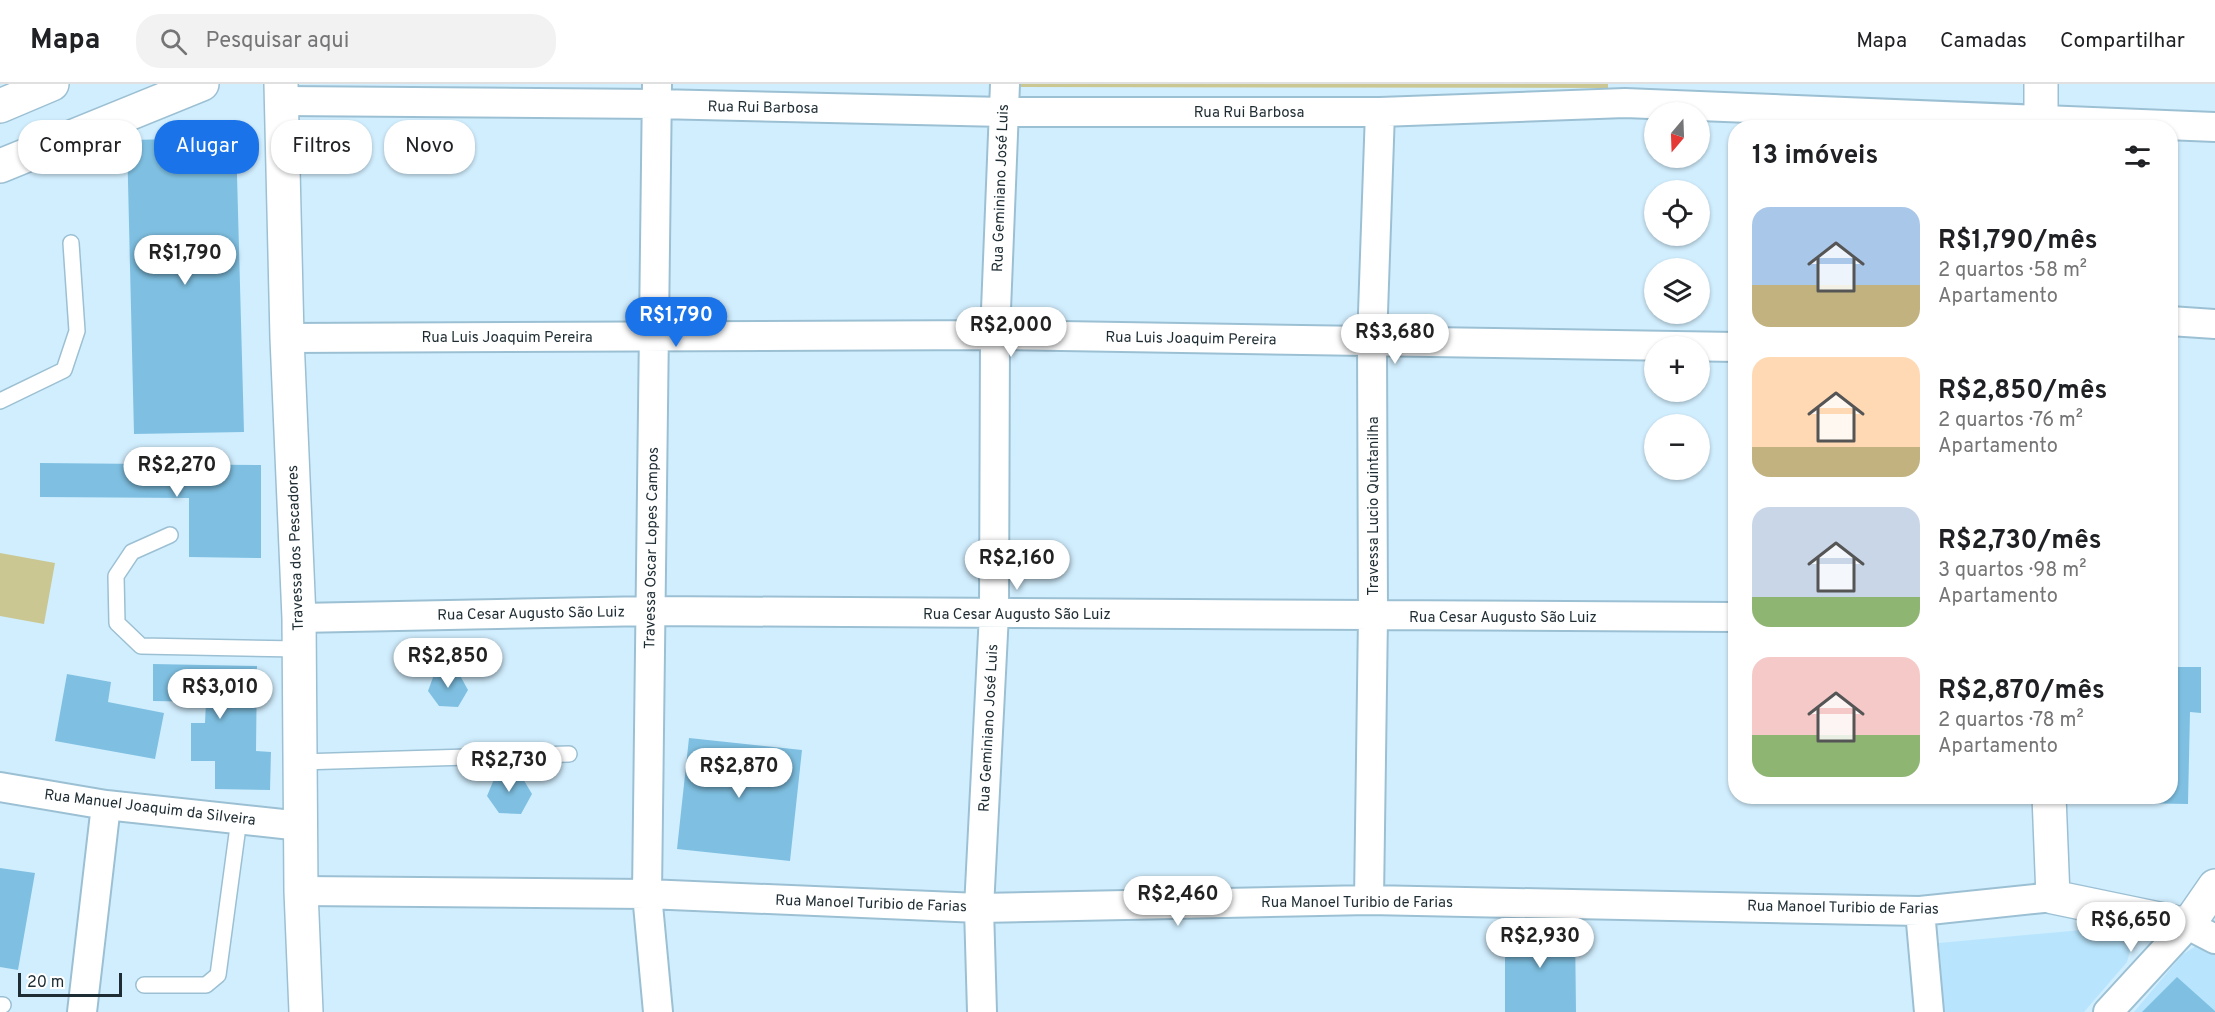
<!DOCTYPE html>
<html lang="pt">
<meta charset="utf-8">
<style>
:root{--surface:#fff;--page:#f2f2f2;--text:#202124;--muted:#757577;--line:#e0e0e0;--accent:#1a73e8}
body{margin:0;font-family:Overpass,sans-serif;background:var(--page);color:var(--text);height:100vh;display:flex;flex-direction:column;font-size:22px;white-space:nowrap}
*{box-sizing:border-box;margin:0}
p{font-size:20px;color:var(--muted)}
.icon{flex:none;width:33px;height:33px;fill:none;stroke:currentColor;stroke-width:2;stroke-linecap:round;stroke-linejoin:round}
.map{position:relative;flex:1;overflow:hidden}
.drawer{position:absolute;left:1728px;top:36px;width:450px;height:684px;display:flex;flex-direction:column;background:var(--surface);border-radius:24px;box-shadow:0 2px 4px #0004}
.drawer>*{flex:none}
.banner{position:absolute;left:18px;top:36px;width:570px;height:54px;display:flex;gap:12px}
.needle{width:39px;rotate:199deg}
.buttons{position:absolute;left:1644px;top:18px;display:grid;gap:12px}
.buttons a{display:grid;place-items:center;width:66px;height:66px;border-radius:50%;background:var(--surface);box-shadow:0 2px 4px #0004;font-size:30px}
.scale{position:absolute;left:18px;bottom:15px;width:104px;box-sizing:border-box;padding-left:6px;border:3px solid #1e2c33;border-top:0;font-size:16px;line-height:21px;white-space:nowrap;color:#1e2c33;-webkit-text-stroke:4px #fff;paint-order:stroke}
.price{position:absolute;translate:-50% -51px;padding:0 14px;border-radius:21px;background:#fff;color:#222;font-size:20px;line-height:39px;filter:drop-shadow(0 2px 3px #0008)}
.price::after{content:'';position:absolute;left:50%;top:36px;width:18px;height:14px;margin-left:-9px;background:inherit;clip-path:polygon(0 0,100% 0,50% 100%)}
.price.current{background:var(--accent);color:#fff}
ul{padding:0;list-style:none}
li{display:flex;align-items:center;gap:18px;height:150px;padding:0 24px}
li span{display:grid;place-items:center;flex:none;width:168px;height:120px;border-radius:18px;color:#555}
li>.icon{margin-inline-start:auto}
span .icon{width:72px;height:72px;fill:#fffc;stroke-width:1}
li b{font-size:26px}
h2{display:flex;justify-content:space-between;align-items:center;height:72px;padding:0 24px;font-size:26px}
.chip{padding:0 21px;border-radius:24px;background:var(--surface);box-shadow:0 2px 4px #0004;font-size:21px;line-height:54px}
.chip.current{background:var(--accent);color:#fff}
header{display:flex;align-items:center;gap:36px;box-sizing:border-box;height:84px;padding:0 30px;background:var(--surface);border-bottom:2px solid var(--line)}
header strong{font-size:28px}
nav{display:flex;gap:33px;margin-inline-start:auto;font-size:21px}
.search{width:420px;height:54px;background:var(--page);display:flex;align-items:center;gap:15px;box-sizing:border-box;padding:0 21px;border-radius:24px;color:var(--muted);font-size:22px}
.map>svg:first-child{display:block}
.built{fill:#b8e5fd}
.green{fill:#cac793}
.building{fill:#7fc0e2}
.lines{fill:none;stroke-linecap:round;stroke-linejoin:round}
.lane-casing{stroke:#9cc0d3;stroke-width:18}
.street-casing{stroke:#9cc0d3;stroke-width:32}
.secondary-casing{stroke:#9cc0d3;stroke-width:36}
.primary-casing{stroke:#9cc0d3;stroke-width:36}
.lane{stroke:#fff;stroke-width:15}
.street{stroke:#fff;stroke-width:28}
.secondary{stroke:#fff;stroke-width:33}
.primary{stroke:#fff;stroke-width:33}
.labels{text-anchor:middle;stroke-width:5;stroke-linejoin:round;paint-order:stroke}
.street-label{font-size:15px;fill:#1e2c33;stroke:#fff}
</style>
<header>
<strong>Mapa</strong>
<div class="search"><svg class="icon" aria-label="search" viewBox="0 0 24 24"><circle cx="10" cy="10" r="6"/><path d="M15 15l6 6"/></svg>Pesquisar aqui</div>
<nav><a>Mapa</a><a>Camadas</a><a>Compartilhar</a></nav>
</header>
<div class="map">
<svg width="2215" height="928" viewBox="0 0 2215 928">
<rect width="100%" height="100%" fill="#d1eefe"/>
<!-- built -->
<path class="built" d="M2104,844L2120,851L2131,863L2127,878L2084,928H1944L1939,859Z
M2205,856L2215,860V928H2134L2182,871Z"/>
<!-- green -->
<path class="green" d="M1021,0H1608V4L1021,3Z
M0,469L55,479L44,540L0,532Z"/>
<!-- building -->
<path class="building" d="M236,54L244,348L134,350L127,56Z
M40,379L261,381V474L189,473V414L40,413Z
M153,580L257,582L256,667L271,668L270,706L215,705V677H191V639H205L206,618L153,617Z
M2170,583H2201V629L2190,628L2188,720L2131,719L2132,712H2170Z
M457,586L468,606L458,623L439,622L428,607L435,588Z
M67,590L111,598L108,618L164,629L155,675L55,657Z
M689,654L802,666L790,777L677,765Z
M497,688H519L532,710L521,730L499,729L487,712Z
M0,784L35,789L18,886L0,883Z
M1505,841L1575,843L1576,928H1505Z
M2177,893L2215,927V928H2142Z"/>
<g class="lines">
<!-- lane casing -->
<g class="lane-casing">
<path id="lane" d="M0,317L64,286L77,247L71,159
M170,451L132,468L116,492L117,539L141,562L299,565
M300,678L569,670
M144,901H206L218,891L239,735
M0,921H3"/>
</g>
<!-- street casing -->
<g class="street-casing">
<path id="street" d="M657,0L647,810L658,928
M283,17L656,20L1004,28H1380L1625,19L2215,43
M2170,237L2215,240
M287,254L995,251L1736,263
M299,534L650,527L1736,533
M0,703L106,721L301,742
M301,807L647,810L979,824L1369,816L1920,827L2053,813
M1369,816L1373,532L1372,257L1380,28
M1920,827L1929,928
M82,928L106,721
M982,928L979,824L994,530L995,251L1005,0
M2108,928L2188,841L2215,855"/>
</g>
<!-- secondary casing -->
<g class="secondary-casing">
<path id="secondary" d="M281,0L287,254L299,534L301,807L306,928
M2041,44V0
M2049,712L2053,813L2188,841L2215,802"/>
</g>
<!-- primary casing -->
<g class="primary-casing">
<path id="primary" d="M0,22L52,0
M0,82L202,0"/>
</g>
<!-- lane -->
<use href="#lane" class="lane"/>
<!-- street -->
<use href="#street" class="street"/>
<!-- secondary -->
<use href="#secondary" class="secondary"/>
<!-- primary -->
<use href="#primary" class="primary"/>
</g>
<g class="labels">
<!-- street labels -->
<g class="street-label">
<text transform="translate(763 23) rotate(1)" y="5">Rua Rui Barbosa</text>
<text x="1249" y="33">Rua Rui Barbosa</text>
<text transform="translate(1000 104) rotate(-88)" y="5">Rua Geminiano José Luis</text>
<text x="507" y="258">Rua Luis Joaquim Pereira</text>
<text transform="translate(1191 254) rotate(1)" y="5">Rua Luis Joaquim Pereira</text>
<text transform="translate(1373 422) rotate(-90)" y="5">Travessa Lucio Quintanilha</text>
<text transform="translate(295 464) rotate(-92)" y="5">Travessa dos Pescadores</text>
<text transform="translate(651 464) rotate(-89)" y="5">Travessa Oscar Lopes Campos</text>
<text transform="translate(531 529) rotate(-1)" y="5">Rua Cesar Augusto São Luiz</text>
<text x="1017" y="535">Rua Cesar Augusto São Luiz</text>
<text x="1503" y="538">Rua Cesar Augusto São Luiz</text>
<text transform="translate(988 644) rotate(-87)" y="5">Rua Geminiano José Luis</text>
<text transform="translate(150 723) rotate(7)" y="5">Rua Manuel Joaquim da Silveira</text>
<text x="1357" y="823">Rua Manoel Turibio de Farias</text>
<text transform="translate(871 819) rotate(2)" y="5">Rua Manoel Turibio de Farias</text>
<text transform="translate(1843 823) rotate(1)" y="5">Rua Manoel Turibio de Farias</text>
</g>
</g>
</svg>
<div class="buttons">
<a><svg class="needle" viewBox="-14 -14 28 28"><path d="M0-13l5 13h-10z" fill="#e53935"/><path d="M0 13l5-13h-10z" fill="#757577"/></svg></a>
<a><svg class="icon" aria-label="locate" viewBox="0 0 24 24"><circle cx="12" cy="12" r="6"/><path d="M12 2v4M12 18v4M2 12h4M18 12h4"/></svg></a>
<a><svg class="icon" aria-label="layers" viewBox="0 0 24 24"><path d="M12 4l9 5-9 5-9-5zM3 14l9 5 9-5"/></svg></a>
<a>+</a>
<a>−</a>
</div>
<div class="scale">20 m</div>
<b class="price" style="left:185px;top:202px">R$1,790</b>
<b class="price current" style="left:676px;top:264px">R$1,790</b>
<b class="price" style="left:1011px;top:274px">R$2,000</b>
<b class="price" style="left:1395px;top:281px">R$3,680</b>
<b class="price" style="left:177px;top:414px">R$2,270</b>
<b class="price" style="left:1017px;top:507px">R$2,160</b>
<b class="price" style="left:448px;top:605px">R$2,850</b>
<b class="price" style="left:220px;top:636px">R$3,010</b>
<b class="price" style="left:509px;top:709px">R$2,730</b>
<b class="price" style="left:739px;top:715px">R$2,870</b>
<b class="price" style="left:1178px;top:843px">R$2,460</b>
<b class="price" style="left:2131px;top:869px">R$6,650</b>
<b class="price" style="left:1540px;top:885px">R$2,930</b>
<div class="banner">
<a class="chip">Comprar</a>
<a class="chip current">Alugar</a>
<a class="chip">Filtros</a>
<a class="chip">Novo</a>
</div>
<section class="drawer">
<h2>13 imóveis<svg class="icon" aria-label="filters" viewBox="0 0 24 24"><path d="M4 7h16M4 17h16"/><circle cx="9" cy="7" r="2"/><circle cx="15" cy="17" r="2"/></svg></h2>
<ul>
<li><span style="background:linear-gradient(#a9c7e8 65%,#c2b280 0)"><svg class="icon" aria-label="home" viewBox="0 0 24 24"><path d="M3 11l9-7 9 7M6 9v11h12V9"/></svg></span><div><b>R$1,790/mês</b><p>2 quartos · 58 m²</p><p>Apartamento</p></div></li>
<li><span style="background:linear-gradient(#ffd9b3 75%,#c2b280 0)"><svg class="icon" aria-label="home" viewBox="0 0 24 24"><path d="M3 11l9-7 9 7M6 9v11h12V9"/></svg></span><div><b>R$2,850/mês</b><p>2 quartos · 76 m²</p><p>Apartamento</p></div></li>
<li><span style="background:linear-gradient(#c9d6e8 75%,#8fb573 0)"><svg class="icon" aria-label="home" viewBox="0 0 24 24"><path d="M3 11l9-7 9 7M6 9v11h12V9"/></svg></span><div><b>R$2,730/mês</b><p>3 quartos · 98 m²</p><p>Apartamento</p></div></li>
<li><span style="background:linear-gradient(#f6c9c9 65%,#8fb573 0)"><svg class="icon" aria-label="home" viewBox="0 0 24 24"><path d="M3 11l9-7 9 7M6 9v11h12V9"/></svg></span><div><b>R$2,870/mês</b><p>2 quartos · 78 m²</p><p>Apartamento</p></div></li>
</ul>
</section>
</div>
